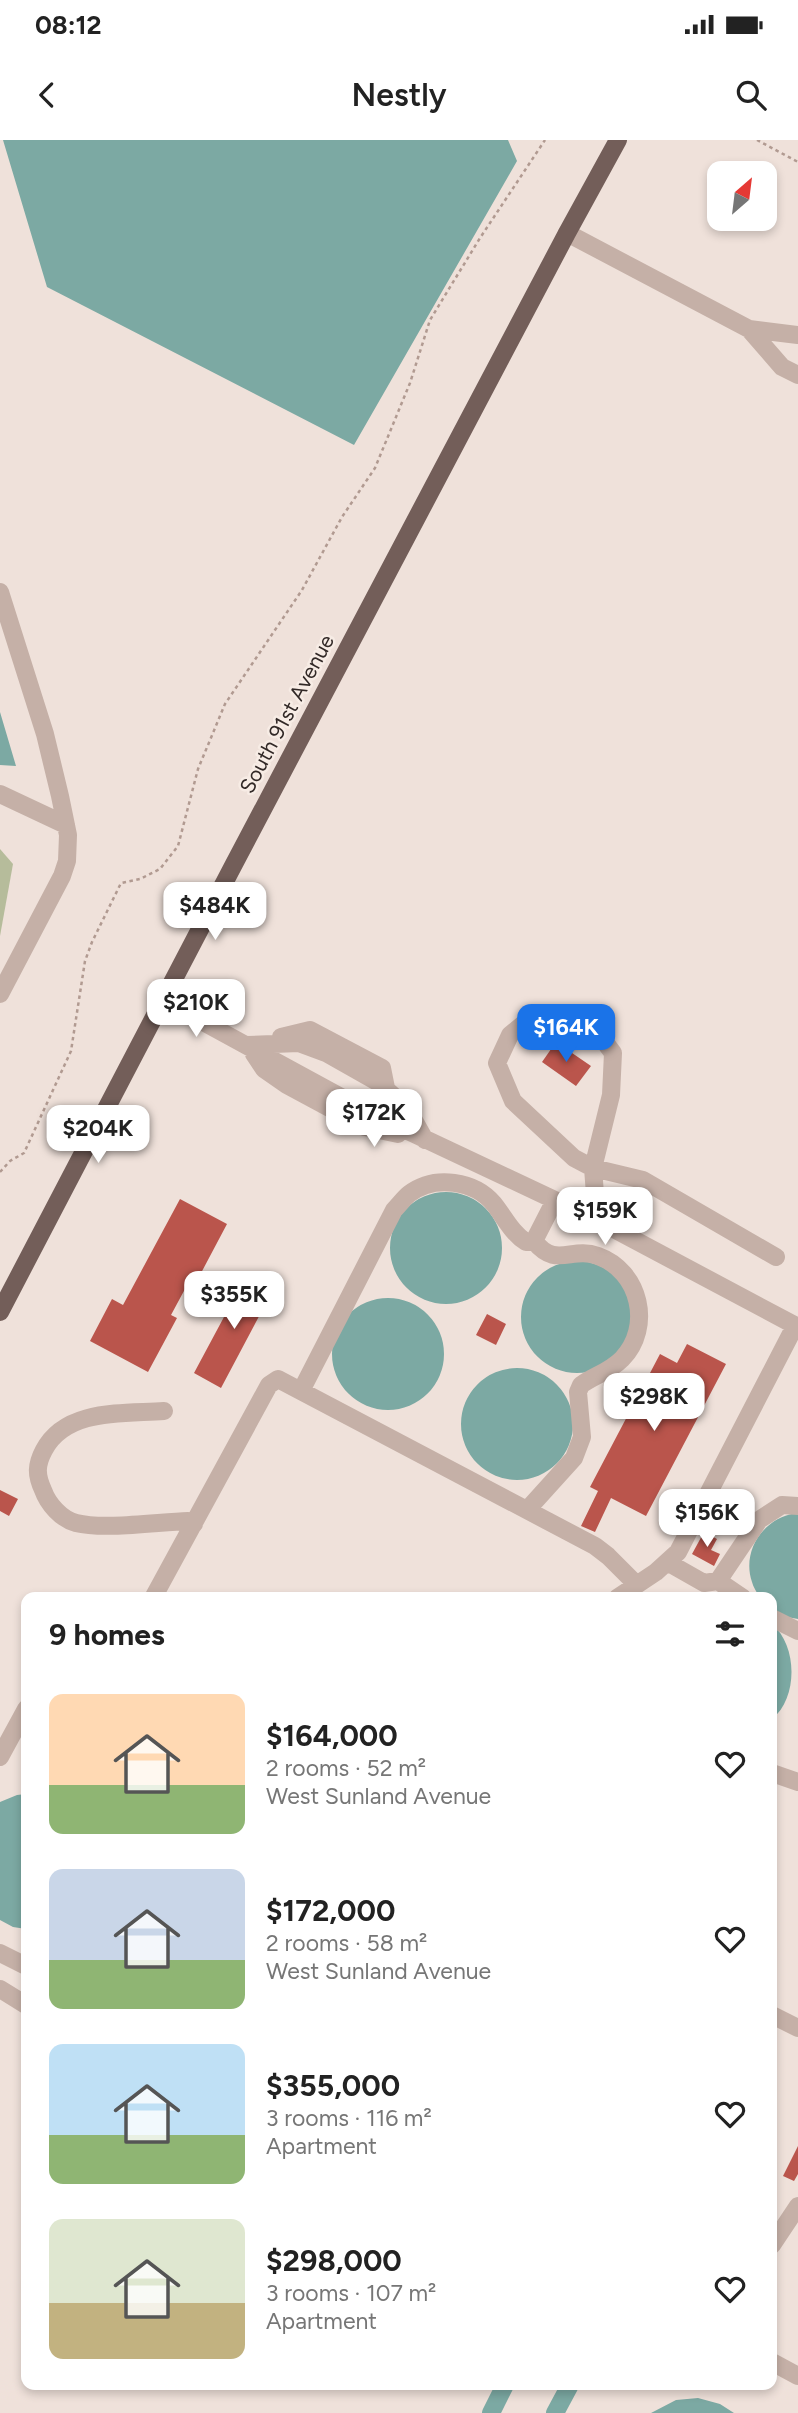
<!DOCTYPE html>
<meta charset="utf-8">
<style>
:root{--surface:#fff;--page:#f6f6f6;--text:#222;--muted:#767676;--accent:#1a73e8}
body{margin:0;font-family:Figtree,sans-serif;background:var(--page);color:var(--text);height:100vh;display:flex;flex-direction:column;font-size:26px;white-space:nowrap}
*{box-sizing:border-box;margin:0}
p{font-size:23px;color:var(--muted)}
.icon{flex:none;width:38px;height:38px;fill:none;stroke:currentColor;stroke-width:2;stroke-linecap:round;stroke-linejoin:round}
.map{position:relative;flex:1;overflow:hidden}
.side{position:absolute;left:21px;top:1452px;width:756px;height:798px;display:flex;flex-direction:column;background:var(--surface);border-radius:14px;box-shadow:0 4px 10px #0003}
.side>*{flex:none}
.needle{width:46px;rotate:28deg}
.tools{position:absolute;left:707px;top:21px;display:grid;gap:14px}
.tools a{display:grid;place-items:center;width:70px;height:70px;border-radius:14px;background:var(--surface);box-shadow:0 4px 10px #0003;font-size:35px}
.price{position:absolute;translate:-50% -60px;padding:0 16px;border-radius:14px;background:#fff;color:#222;font-size:23px;line-height:46px;filter:drop-shadow(0 2px 4px #0008)}
.price::after{content:'';position:absolute;left:50%;top:42px;width:21px;height:16px;margin-left:-10px;background:inherit;clip-path:polygon(0 0,100% 0,50% 100%)}
.price.on{background:var(--accent);color:#fff}
ul{padding:0;list-style:none}
li{display:flex;align-items:center;gap:21px;height:175px;padding:0 28px}
li span{display:grid;place-items:center;flex:none;width:196px;height:140px;border-radius:14px;color:#555}
li>.icon{margin-inline-start:auto}
span .icon{width:84px;height:84px;fill:#fffc;stroke-width:1}
li b{font-size:30px}
h2{display:flex;justify-content:space-between;align-items:center;height:84px;padding:0 28px;font-size:30px}
.status{display:flex;justify-content:space-between;align-items:center;height:49px;padding:0 35px;background:var(--surface);direction:ltr}
.status svg{height:19px;fill:currentColor}
header{display:flex;justify-content:space-between;align-items:center;height:91px;padding:0 28px;background:var(--surface);font-size:32px;font-weight:600}
.map>svg:first-child{display:block}
.green{fill:#b6bc9b}
.water{fill:#7ca9a3}
.lines{fill:none;stroke-linecap:round;stroke-linejoin:round}
.canal{stroke:#7ca9a3;stroke-width:18}
.building{fill:#ba554c}
.path{stroke:#b19a91;stroke-width:2.5;stroke-dasharray:3.5 3.5;stroke-linecap:butt}
.minor{stroke:#c5b0a7;stroke-width:18}
.major{stroke:#735e59;stroke-width:18}
.labels{text-anchor:middle;stroke-width:5;stroke-linejoin:round;paint-order:stroke}
.street-label{font-size:21px;fill:#322927;stroke:#f7ece5}
</style>
<div class="status"><b>08:12</b><svg viewBox="0 0 49 12"><path d="M0 12V9h3v3zM5 12V6h3v6zM10 12V3h3v9zM15 12V0h3v12zM26 1h20v11H26zM47 4h2v5h-2z"/></svg></div>
<header><svg class="icon" aria-label="back" viewBox="0 0 24 24"><path d="M15 5l-7 7 7 7"/></svg>Nestly<svg class="icon" aria-label="search" viewBox="0 0 24 24"><circle cx="10" cy="10" r="6"/><path d="M15 15l6 6"/></svg></header>
<div class="map">
<svg width="798" height="2273" viewBox="0 0 798 2273">
<rect width="100%" height="100%" fill="#efe1da"/>
<!-- green -->
<path class="green" d="M0,709L13,724L0,796Z"/>
<!-- water -->
<path class="water" d="M3,0H508L517,21L354,305L47,147Z
M0,572L16,626L0,625Z
M390 1108a56 56 0 1 1 112 0a56 56 0 1 1-112 0Z
M521 1177a56 56 0 1 1 112 0a56 56 0 1 1-112 0Z
M332 1214a56 56 0 1 1 112 0a56 56 0 1 1-112 0Z
M461 1284a56 56 0 1 1 112 0a56 56 0 1 1-112 0Z
M798,1373V1479L787,1477L772,1470V1458L759,1457C757,1452 753,1447 752,1442C741,1410 765,1376 798,1373Z
M772,1484C798,1506 798,1558 772,1579Z
M26,1654V1789L13,1787L0,1780V1662L17,1655Z
M698,2258L720,2264L734,2273H651L676,2260Z"/>
<g class="lines">
<!-- canal -->
<path class="canal" d="M491,2273L505,2245
M555,2273L570,2245"/>
</g>
<!-- building -->
<path class="building" d="M556,902L591,926L576,946L542,922Z
M180,1059L227,1084L191,1152L185,1149L171,1175L177,1178L148,1232L90,1201L112,1159L123,1165Z
M247,1134L274,1148L221,1248L194,1233Z
M487,1174L506,1184L496,1205L476,1195Z
M687,1204L726,1224L646,1376L611,1358L595,1392L581,1386L598,1351L590,1347L660,1214L677,1223Z
M0,1350L18,1359L9,1376L0,1371Z
M704,1392L717,1399L711,1410L720,1414L714,1426L692,1414Z
M798,2006V2034L794,2041L783,2036Z"/>
<g class="lines">
<!-- path -->
<path class="path" d="M757,0L798,22
M0,1032L10,1021L24,1013L71,911L85,821L92,802L121,743L140,739L160,729L178,706L198,629L225,564L302,450L342,377L375,328L410,243L430,180L480,98L545,0"/>
<!-- minor -->
<path class="minor" d="M567,93L749,189
M798,195L749,189L782,227L798,235
M0,452L45,594L60,656L68,695L67,721L62,736L0,854
M0,654L66,685
M163,860L372,974L597,1080L798,1187
M281,897L310,890L382,928L386,948
M247,905L299,903L326,913L379,943L407,968L425,1000
M254,914L264,929L287,945L365,987L398,994
M597,1080L593,1028L611,955L613,913L598,893L561,875L533,876L510,895L497,923L513,961L574,1018L593,1028L643,1040L776,1117
M301,1251L394,1070C399,1065 404,1058 409,1054C435,1034 475,1041 494,1064C505,1078 512,1093 526,1102L534,1101L555,1060
M164,1271C124,1274 66,1268 44,1310C36,1325 36,1335 43,1350C48,1364 61,1379 76,1383C104,1390 158,1382 188,1381L194,1384
M527,1370L574,1318L582,1297L578,1252L581,1245C595,1235 609,1232 622,1219C653,1187 640,1131 598,1116C571,1106 556,1129 534,1101
M667,1422L704,1443L718,1441L759,1380L782,1365L798,1366
M718,1441L743,1458
M153,1458L269,1245L278,1239L595,1406L608,1416L637,1445
M617,1458L656,1432L678,1412L795,1186
M772,1478L798,1491
M0,1617L26,1569
M772,1633L798,1642
M0,1813L26,1826
M0,1849L26,1865
M772,1875L798,1888
M772,2105L798,2066
M772,2222L798,2236"/>
<!-- major -->
<path class="major" d="M0,1172L233,726L567,93L618,0"/>
</g>
<g class="labels">
<!-- street labels -->
<g class="street-label">
<text transform="translate(287 574) rotate(-62)" y="7">South 91st Avenue</text>
</g>
</g>
</svg>
<div class="tools">
<a><svg class="needle" viewBox="-14 -14 28 28"><path d="M0-13l5 13h-10z" fill="#e53935"/><path d="M0 13l5-13h-10z" fill="#767676"/></svg></a>
</div>
<b class="price" style="left:215px;top:802px">$484K</b>
<b class="price" style="left:196px;top:899px">$210K</b>
<b class="price on" style="left:566px;top:924px">$164K</b>
<b class="price" style="left:374px;top:1009px">$172K</b>
<b class="price" style="left:98px;top:1025px">$204K</b>
<b class="price" style="left:605px;top:1107px">$159K</b>
<b class="price" style="left:234px;top:1191px">$355K</b>
<b class="price" style="left:654px;top:1293px">$298K</b>
<b class="price" style="left:707px;top:1409px">$156K</b>
<section class="side">
<h2>9 homes<svg class="icon" aria-label="filters" viewBox="0 0 24 24"><path d="M4 7h16M4 17h16"/><circle cx="9" cy="7" r="2"/><circle cx="15" cy="17" r="2"/></svg></h2>
<ul>
<li><span style="background:linear-gradient(#ffd9b3 65%,#8fb573 0)"><svg class="icon" aria-label="home" viewBox="0 0 24 24"><path d="M3 11l9-7 9 7M6 9v11h12V9"/></svg></span><div><b>$164,000</b><p>2 rooms · 52 m²</p><p>West Sunland Avenue</p></div><svg class="icon" aria-label="heart" viewBox="0 0 24 24"><path d="M12 20l-8-8c-3-5 5-10 8-4 3-6 11-1 8 4z"/></svg></li>
<li><span style="background:linear-gradient(#c9d6e8 65%,#8fb573 0)"><svg class="icon" aria-label="home" viewBox="0 0 24 24"><path d="M3 11l9-7 9 7M6 9v11h12V9"/></svg></span><div><b>$172,000</b><p>2 rooms · 58 m²</p><p>West Sunland Avenue</p></div><svg class="icon" aria-label="heart" viewBox="0 0 24 24"><path d="M12 20l-8-8c-3-5 5-10 8-4 3-6 11-1 8 4z"/></svg></li>
<li><span style="background:linear-gradient(#bfe0f5 65%,#8fb573 0)"><svg class="icon" aria-label="home" viewBox="0 0 24 24"><path d="M3 11l9-7 9 7M6 9v11h12V9"/></svg></span><div><b>$355,000</b><p>3 rooms · 116 m²</p><p>Apartment</p></div><svg class="icon" aria-label="heart" viewBox="0 0 24 24"><path d="M12 20l-8-8c-3-5 5-10 8-4 3-6 11-1 8 4z"/></svg></li>
<li><span style="background:linear-gradient(#dfe7d0 60%,#c2b280 0)"><svg class="icon" aria-label="home" viewBox="0 0 24 24"><path d="M3 11l9-7 9 7M6 9v11h12V9"/></svg></span><div><b>$298,000</b><p>3 rooms · 107 m²</p><p>Apartment</p></div><svg class="icon" aria-label="heart" viewBox="0 0 24 24"><path d="M12 20l-8-8c-3-5 5-10 8-4 3-6 11-1 8 4z"/></svg></li>
</ul>
</section>
</div>
